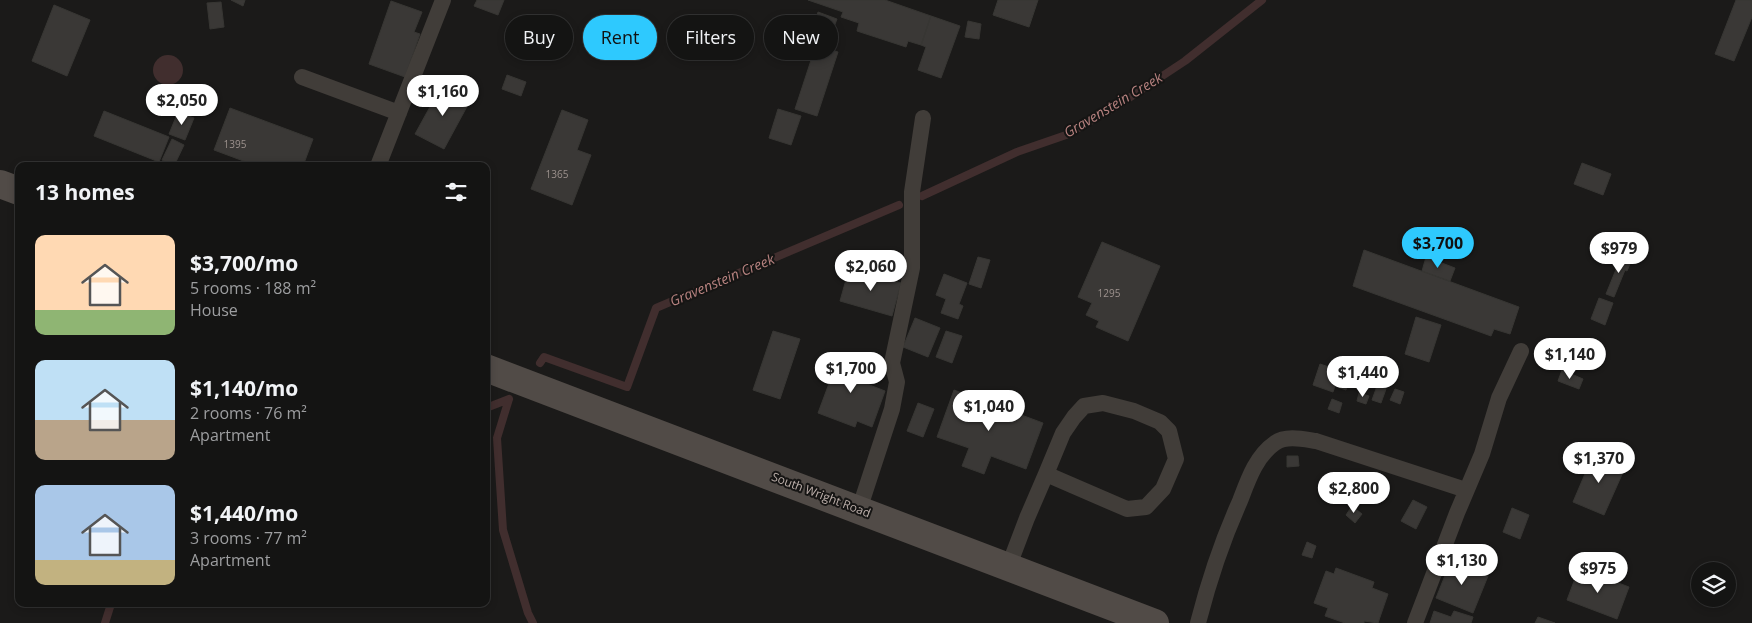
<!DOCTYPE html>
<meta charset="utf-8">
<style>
:root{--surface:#141413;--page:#212121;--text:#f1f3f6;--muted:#9d9ea0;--line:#333;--accent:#2ec9fe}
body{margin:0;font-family:"Open Sans",sans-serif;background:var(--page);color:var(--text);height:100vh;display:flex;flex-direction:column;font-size:19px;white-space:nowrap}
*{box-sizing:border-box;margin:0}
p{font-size:16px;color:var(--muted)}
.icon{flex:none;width:28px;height:28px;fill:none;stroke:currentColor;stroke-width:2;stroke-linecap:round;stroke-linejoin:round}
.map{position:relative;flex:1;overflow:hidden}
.panel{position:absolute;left:15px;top:162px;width:475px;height:445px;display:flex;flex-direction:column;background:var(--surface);border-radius:10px;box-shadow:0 2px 8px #0003,0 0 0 1px var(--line)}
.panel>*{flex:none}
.banner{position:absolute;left:505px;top:15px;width:475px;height:45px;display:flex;gap:10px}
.controls{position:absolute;left:1691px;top:562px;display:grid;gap:10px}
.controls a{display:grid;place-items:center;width:45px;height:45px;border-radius:50%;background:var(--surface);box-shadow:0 2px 8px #0003,0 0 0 1px var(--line);font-size:25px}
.price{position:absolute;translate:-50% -42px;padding:0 11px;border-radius:18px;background:#fff;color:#222;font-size:16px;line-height:32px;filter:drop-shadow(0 1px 2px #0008)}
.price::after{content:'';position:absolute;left:50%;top:30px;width:15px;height:11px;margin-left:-8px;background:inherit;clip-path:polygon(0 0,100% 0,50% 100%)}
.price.active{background:var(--accent);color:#111}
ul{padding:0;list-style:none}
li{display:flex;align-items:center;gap:15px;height:125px;padding:0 20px}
li span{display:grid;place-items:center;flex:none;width:140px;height:100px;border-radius:10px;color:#555}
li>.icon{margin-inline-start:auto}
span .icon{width:60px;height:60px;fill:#fffc;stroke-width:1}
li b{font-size:21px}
h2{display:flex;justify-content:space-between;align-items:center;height:60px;padding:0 20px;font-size:21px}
.chip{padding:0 18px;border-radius:22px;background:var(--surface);box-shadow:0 2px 8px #0003,0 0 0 1px var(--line);font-size:18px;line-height:45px}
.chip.active{background:var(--accent);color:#111}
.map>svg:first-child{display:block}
.water{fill:#412e2e}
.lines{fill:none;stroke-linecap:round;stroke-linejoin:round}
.stream{stroke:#412e2e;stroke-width:8}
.building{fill:#3a3836;stroke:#373633}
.lane{stroke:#413d39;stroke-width:16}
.secondary{stroke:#514b47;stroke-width:28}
.labels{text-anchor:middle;stroke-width:4;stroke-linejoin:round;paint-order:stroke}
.number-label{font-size:10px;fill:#9c918d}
.street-label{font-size:12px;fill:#bcafaa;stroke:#161514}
.water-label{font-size:14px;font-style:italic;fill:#b88380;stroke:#161514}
</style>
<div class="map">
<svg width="1752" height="623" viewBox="0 0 1752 623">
<rect width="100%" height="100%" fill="#1b1a19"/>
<!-- water -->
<path class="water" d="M153 70a15 15 0 1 1 30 0a15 15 0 1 1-30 0Z"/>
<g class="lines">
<!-- stream -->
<path class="stream" d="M922,196L1017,152L1066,135L1123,102L1185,61L1262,0
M540,363L544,357L627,387L656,308L899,205
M509,399L497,438L503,530L528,613L533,623
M486,408L509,399
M105,623L111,604"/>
</g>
<!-- building -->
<path class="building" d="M231,0H245L243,6Z
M477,0H504L498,15L474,6Z
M808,0H885L931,16L921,45L908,41L906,47L857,31L859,23L841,17L843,12Z
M998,0H1038L1029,27L993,15Z
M1736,0H1752V17L1734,61L1715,54Z
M391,1L422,12L414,32L420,34L405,77L369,64Z
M221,2L224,27L210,29L207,3Z
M54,5L90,20L67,76L32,61Z
M818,12L837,19L829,40L811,34Z
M931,16L960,26L941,78L918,70L926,47L921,45Z
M968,21L981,24L979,39L965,37Z
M816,45L838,52L817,116L795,109Z
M507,75L526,82L521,96L502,89Z
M442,85L470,101L444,149L415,134Z
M230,108L313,139L303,166H257L214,150Z
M778,109L801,116L791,145L769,138Z
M562,110L588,120L577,150L591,155L572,205L531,189Z
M104,111L169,137L159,162L94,136Z
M178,112L194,118L185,140L169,134Z
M172,139L184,145L174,166L162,160Z
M1582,163L1611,174L1603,195L1574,184Z
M1102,242L1160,266L1128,341L1096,327L1099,321L1086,315L1092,303L1078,297Z
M1364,250L1519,307L1510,334L1494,329L1491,336L1353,286Z
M1620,254L1632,259L1627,271L1625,270L1614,297L1606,294L1617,267L1615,265Z
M978,257L990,260L981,288L969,284Z
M1426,257L1455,268L1450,281L1422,271Z
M849,269L875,276V271L890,275L889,280L901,283L892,316L840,301Z
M944,274L967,283L959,304L963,306L958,319L941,313L946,299L936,295Z
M1599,298L1613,303L1605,325L1591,319Z
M1416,317L1441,325L1429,362L1405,354Z
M915,318L940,328L928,357L903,347Z
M773,331L800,339L780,399L753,390Z
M946,331L962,336L952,363L936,357Z
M840,354L869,364L862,382L885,391L872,427L857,421L855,427L818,413Z
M1320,364L1341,371L1340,376L1350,379L1346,390L1335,386L1333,392L1313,385Z
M1562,370L1583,379L1579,389L1558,381Z
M1377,386L1386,389L1381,403L1372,400Z
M1395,389L1404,392L1400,404L1390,400Z
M954,390L1043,423L1026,469L991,456L984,474L962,466L969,448L937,437Z
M1359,393L1369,396L1366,404L1357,401Z
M1332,399L1342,403L1339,413L1328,409Z
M918,403L934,409L923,437L907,431Z
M1595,453L1623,465L1622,469L1624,470L1604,515L1573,502L1593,455L1594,456Z
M1287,456H1298L1299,466L1287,467Z
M1413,500L1427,507L1416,529L1401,521Z
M1352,506L1362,514L1355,523L1346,515Z
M1512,508L1529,515L1520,539L1503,532Z
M1307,542L1316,546L1312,558L1302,555Z
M1452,558L1476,568L1474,571L1488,576L1473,613L1436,598Z
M1336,568L1374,582L1372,588L1388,594L1378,623L1364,621V623H1345L1325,616L1328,608L1314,603L1326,571L1334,574Z
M1579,568L1629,587L1617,619L1567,600Z
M1434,611L1451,617L1454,611L1473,617L1471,623H1430Z
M1538,617L1555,623H1535Z"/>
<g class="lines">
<!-- lane -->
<path class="lane" d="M302,77L399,113
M378,166L443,0
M859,510L892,409L897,382L892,363L912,268V192L923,118
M1008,568L1027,518L1046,474L1063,433L1074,417L1084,406L1103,403L1134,411L1160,422L1169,431L1176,459L1163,489L1146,507L1127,509L1046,474
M1198,623C1209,580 1222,541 1240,501C1248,480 1256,456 1275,443C1286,435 1303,439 1316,441L1466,490
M1415,623L1457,513L1482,454L1499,398L1521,351"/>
<!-- secondary -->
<path class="secondary" d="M0,184L19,191
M486,368L1155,623"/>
</g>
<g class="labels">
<!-- number labels -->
<g class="number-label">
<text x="235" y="148">1395</text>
<text x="557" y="178">1365</text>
<text x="1109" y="297">1295</text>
</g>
<!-- street labels -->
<g class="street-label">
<text transform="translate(821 495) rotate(21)" y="4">South Wright Road</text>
</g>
<!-- water labels -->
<g class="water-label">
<text transform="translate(1113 105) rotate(-31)" y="5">Gravenstein Creek</text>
<text transform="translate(722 280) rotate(-23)" y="5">Gravenstein Creek</text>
</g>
</g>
</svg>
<div class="controls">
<a><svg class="icon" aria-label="layers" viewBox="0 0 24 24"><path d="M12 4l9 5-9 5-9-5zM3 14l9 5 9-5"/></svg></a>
</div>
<b class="price" style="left:443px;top:117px">$1,160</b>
<b class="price" style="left:182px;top:126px">$2,050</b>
<b class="price active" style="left:1438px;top:269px">$3,700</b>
<b class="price" style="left:1619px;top:274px">$979</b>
<b class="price" style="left:871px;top:292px">$2,060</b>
<b class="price" style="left:1570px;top:380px">$1,140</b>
<b class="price" style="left:851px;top:394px">$1,700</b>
<b class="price" style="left:1363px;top:398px">$1,440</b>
<b class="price" style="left:989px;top:432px">$1,040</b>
<b class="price" style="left:1599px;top:484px">$1,370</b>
<b class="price" style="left:1354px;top:514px">$2,800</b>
<b class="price" style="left:1462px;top:586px">$1,130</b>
<b class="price" style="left:1598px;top:594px">$975</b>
<div class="banner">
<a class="chip">Buy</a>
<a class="chip active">Rent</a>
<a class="chip">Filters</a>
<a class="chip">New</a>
</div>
<section class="panel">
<h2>13 homes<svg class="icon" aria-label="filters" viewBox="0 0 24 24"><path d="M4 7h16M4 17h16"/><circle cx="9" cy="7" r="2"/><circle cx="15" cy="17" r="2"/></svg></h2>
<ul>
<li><span style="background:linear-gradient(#ffd9b3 75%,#8fb573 0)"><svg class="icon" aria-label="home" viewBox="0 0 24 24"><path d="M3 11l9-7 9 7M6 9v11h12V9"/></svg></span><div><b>$3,700/mo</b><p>5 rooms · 188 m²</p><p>House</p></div></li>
<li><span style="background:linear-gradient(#bfe0f5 60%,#b9a48a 0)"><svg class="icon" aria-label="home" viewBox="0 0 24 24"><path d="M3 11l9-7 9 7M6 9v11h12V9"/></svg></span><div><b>$1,140/mo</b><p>2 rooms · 76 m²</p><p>Apartment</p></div></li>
<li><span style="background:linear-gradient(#a9c7e8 75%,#c2b280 0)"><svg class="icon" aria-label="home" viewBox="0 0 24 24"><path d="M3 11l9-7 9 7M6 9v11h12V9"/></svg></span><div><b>$1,440/mo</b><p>3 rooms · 77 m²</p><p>Apartment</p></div></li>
</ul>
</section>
</div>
